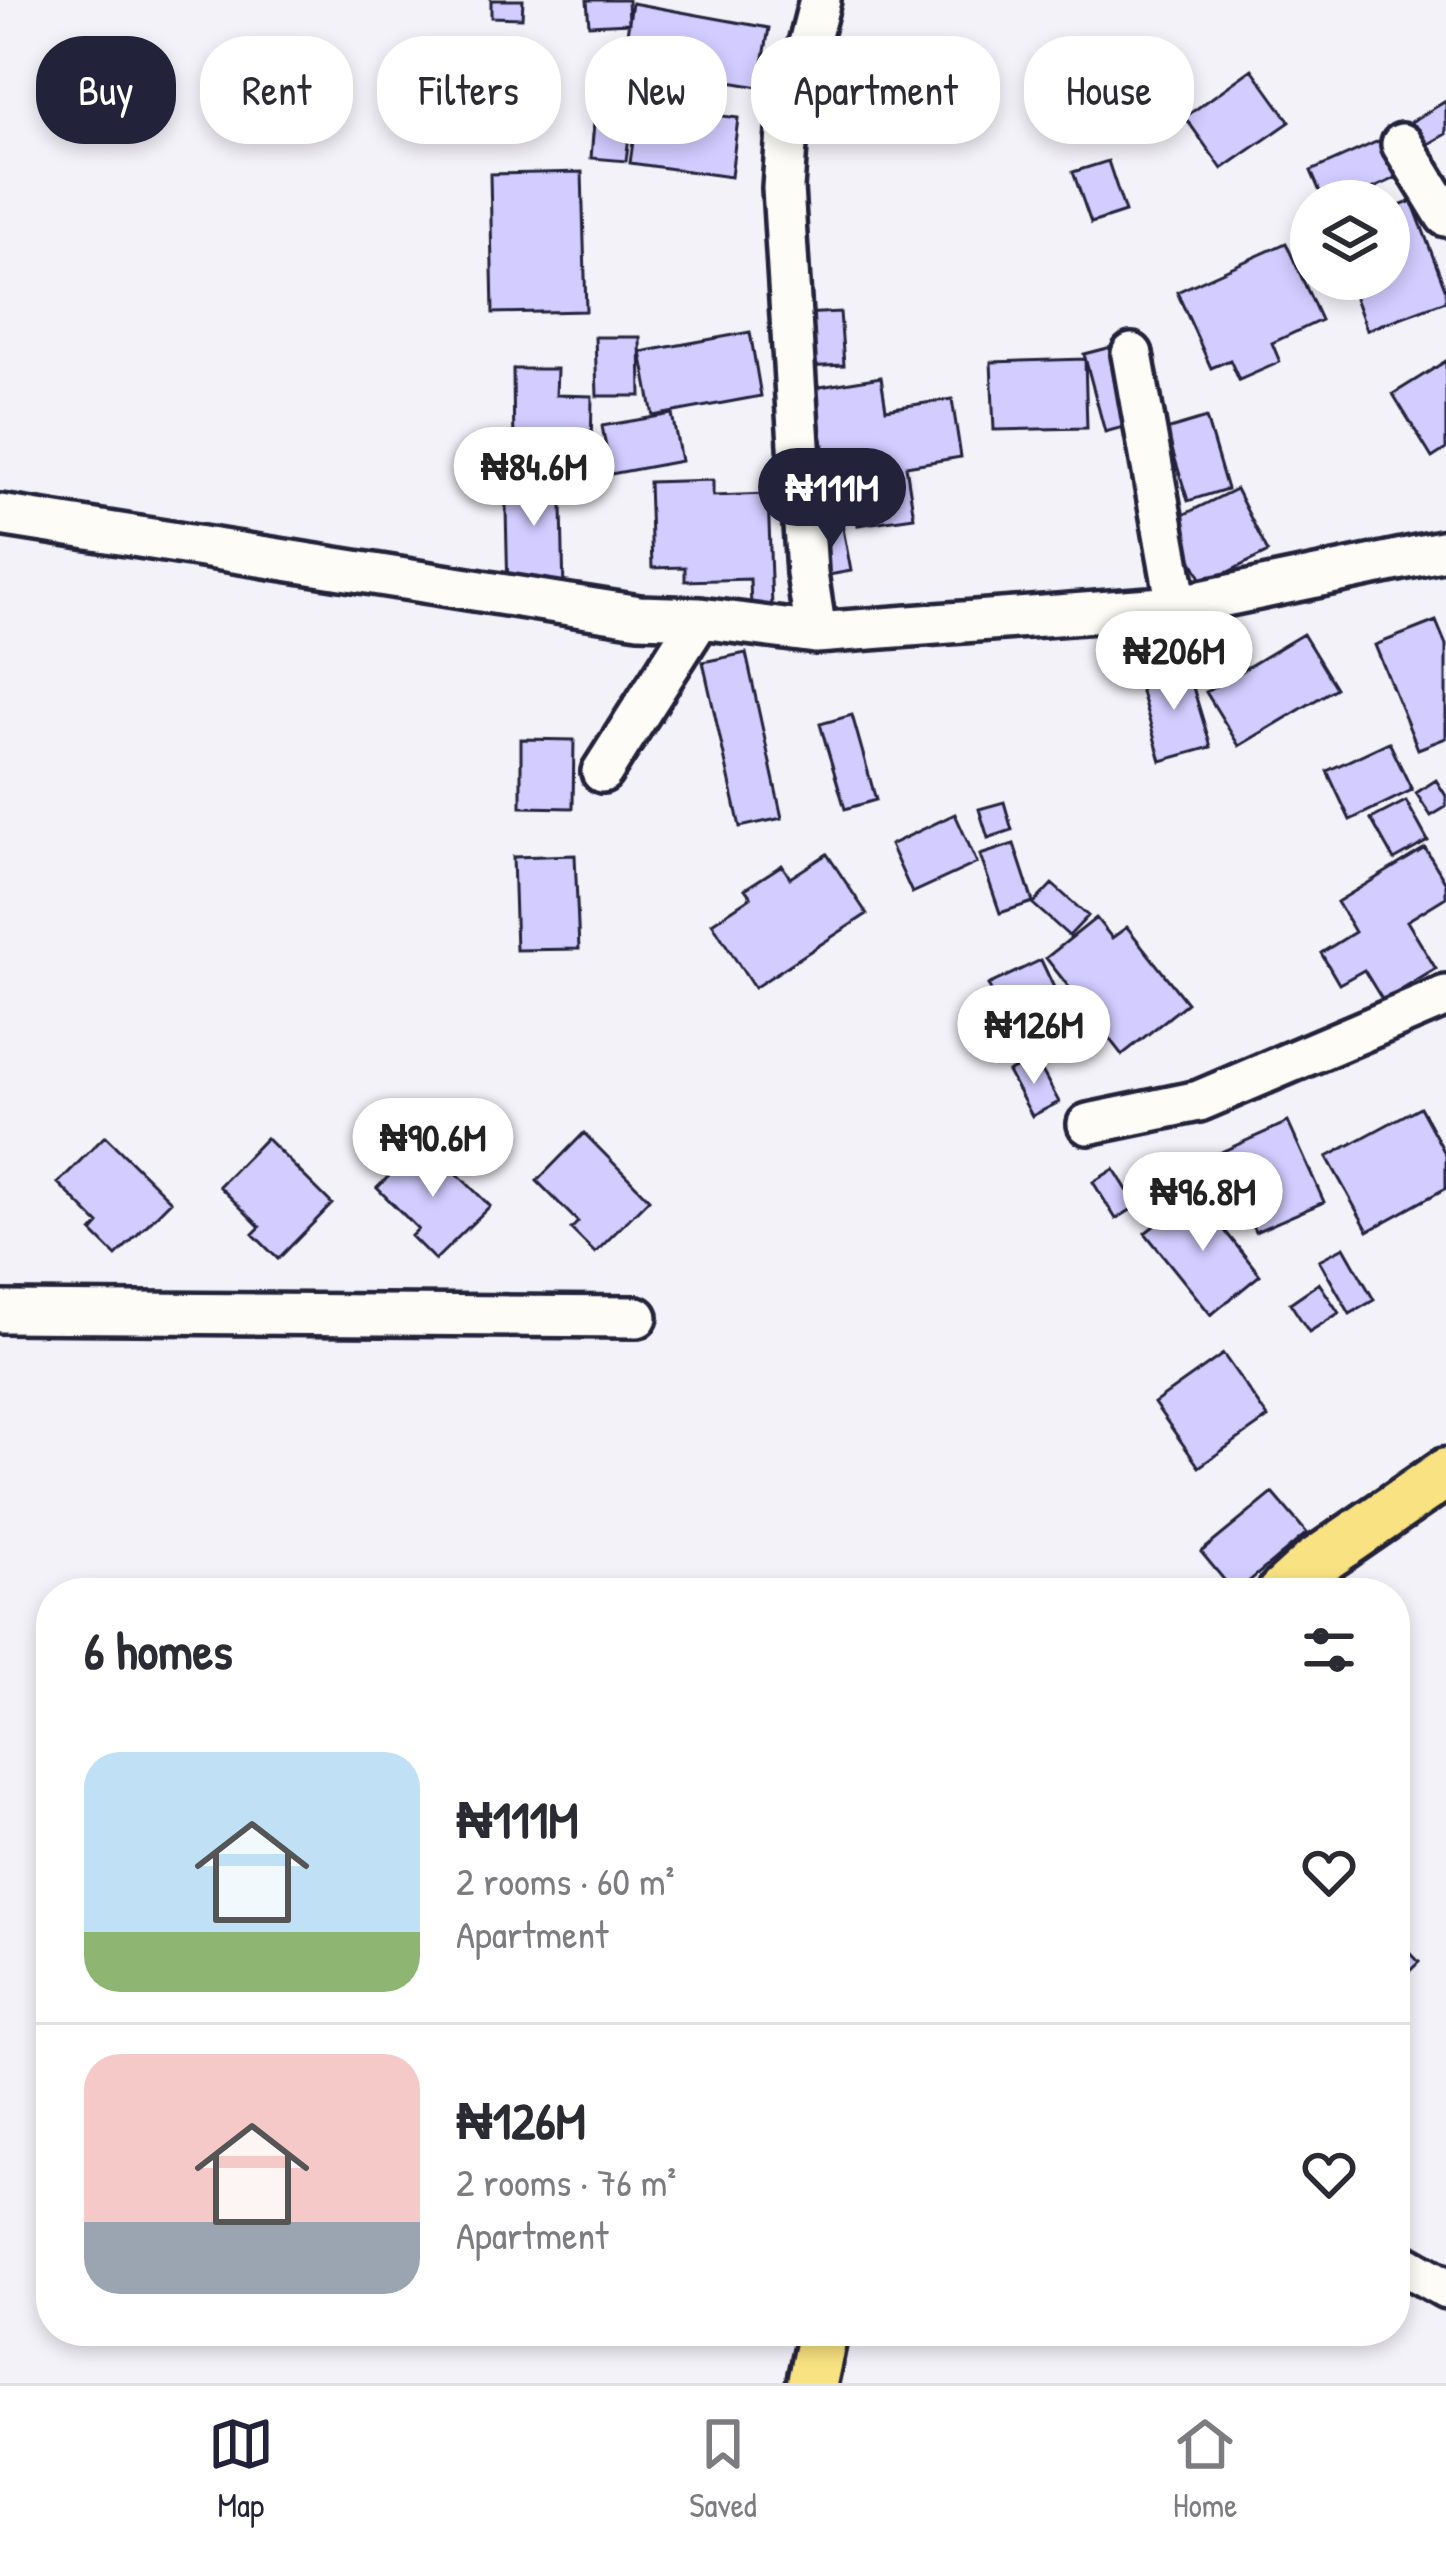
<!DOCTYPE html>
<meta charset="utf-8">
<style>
:root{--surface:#fff;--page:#f7f7f7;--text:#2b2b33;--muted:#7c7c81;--line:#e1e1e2;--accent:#22223b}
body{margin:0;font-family:"Patrick Hand",sans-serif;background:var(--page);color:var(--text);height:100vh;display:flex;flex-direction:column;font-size:45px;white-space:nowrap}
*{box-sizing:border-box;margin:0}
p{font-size:39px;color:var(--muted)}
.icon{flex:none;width:66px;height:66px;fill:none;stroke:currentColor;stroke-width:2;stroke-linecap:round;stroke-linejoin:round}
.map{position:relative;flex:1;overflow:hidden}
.drawer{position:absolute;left:36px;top:1578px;width:1374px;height:768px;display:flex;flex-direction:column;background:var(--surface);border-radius:48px;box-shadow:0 6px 18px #0003}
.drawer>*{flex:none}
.guide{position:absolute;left:36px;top:36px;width:1374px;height:108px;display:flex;gap:24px}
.buttons{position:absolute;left:1290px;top:180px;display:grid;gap:24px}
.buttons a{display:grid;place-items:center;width:120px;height:120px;border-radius:50%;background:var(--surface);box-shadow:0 6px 18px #0003;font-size:60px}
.price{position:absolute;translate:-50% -102px;padding:0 27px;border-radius:42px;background:#fff;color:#222;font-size:39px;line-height:78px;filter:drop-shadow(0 3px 6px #0008)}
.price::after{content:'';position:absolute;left:50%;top:72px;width:36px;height:27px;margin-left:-18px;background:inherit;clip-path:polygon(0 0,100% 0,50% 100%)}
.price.current{background:var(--accent);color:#fff}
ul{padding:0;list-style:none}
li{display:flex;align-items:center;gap:36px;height:300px;padding:0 48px}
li+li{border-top:3px solid var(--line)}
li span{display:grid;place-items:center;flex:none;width:336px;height:240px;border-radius:36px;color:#555}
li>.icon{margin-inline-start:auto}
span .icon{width:144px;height:144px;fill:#fffc;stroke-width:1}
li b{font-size:51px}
h2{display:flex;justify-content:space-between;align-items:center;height:144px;padding:0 48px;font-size:51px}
.pill{padding:0 42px;border-radius:48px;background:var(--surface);box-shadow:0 6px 18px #0003;font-size:42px;line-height:108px}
.pill.current{background:var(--accent);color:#fff}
.menu{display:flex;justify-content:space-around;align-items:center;height:168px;border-top:3px solid var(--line);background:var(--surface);font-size:33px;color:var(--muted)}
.menu a{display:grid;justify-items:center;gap:6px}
.menu .current{color:var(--accent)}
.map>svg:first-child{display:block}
.building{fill:#d2ccff;stroke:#22223b;stroke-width:3}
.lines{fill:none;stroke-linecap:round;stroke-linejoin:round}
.minor-casing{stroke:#22223b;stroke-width:48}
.major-casing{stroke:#22223b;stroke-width:57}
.minor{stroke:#fdfcf7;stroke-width:39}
.major{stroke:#f8e281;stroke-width:48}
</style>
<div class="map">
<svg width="1446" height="2383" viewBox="0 0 1446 2383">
<rect width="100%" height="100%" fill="#f4f2f9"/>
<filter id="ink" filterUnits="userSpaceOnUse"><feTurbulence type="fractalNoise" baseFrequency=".00833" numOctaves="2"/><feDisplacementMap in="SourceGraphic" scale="24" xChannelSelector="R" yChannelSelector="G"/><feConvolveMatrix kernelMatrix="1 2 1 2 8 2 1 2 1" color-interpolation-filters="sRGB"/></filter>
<g filter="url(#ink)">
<!-- building -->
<path class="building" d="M491,0H523L522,18L491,17Z
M587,0H628L629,23L589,25Z
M632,3L769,28L759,87L622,64Z
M1252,69L1290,122L1222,169L1185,117Z
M596,99L633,103L626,161L591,158Z
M1446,101V134L1425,146L1411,122Z
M638,105L738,118L731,177L630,163Z
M1383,139L1400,176L1359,195L1362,201H1324L1311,171Z
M1108,161L1125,212L1091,223L1073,172Z
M582,172L586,311L493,313L490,174Z
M1412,201L1446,291V301L1367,330L1348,279H1389V210Z
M1286,243L1321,320L1272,343L1280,362L1239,380L1230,360L1211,368L1177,292Z
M840,312L844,365L805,367L801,314Z
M750,332L761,396L653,416L641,352Z
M595,337H640L641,396H597Z
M1111,347L1131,425L1105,432L1084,354Z
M1085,359L1087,428L994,430L991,362Z
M1446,361V449L1432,458L1393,394Z
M513,369H557L556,395L592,396L591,455H514Z
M881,377L886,409L952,399L961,457L906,466L914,517L858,525L849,467L827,470L814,388Z
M672,414L681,461L611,474L602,426Z
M1206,418L1227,489L1188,501L1166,430Z
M561,465L564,593L508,594L505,466Z
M713,480V496L768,494L772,607L751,608L750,579L685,581V567L652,568L649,482Z
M1236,489L1268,552L1204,584L1171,521Z
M842,523L851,571L823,576L814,528Z
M1436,621L1446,645V738L1418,749L1375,645Z
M1138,631L1159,656L1139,672L1118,647Z
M1303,634L1336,688L1239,746L1206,692Z
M746,653L782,818L740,827L703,662Z
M1186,664L1211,747L1161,761L1137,678Z
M852,715L876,800L845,809L820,724Z
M521,739L574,740L573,808L521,807Z
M1389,742L1412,790L1350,820L1327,771Z
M1436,780L1446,796V807L1431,816L1416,793Z
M1406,801L1428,841L1394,860L1371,819Z
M1004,802L1012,830L988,838L979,809Z
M955,814L977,863L912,893L890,845Z
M1014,844L1033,902L1000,913L980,855Z
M1425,848L1446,883V897L1407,921L1436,969L1383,1001L1364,970L1339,984L1321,953L1355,932L1337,902Z
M827,854L867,914L754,988L712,923L751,897L745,889L782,865L790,878Z
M575,855L579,949L516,950L513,857Z
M1052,884L1088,916L1069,936L1033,904Z
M1096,918L1112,938L1127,927L1187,1003L1122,1055L1046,958Z
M1041,960L1073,1028L1020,1053L988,985Z
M1035,1058L1059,1102L1032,1116L1008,1072Z
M1420,1107L1446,1155V1188L1368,1231L1327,1157Z
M1288,1122L1324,1202L1255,1232L1219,1153Z
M584,1133L649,1199L595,1253L571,1229L578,1222L537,1181Z
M105,1136L171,1201L116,1256L92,1232L99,1224L58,1183Z
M266,1138L332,1204L278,1259L253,1234L260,1227L219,1186Z
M424,1141L490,1206L435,1260L411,1236L418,1229L377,1188Z
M1114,1169L1137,1206L1116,1219L1093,1182Z
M1195,1193L1260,1275L1211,1315L1145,1233Z
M1344,1247L1374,1300L1350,1314L1319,1260Z
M1319,1283L1339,1313L1309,1332L1290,1303Z
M1223,1354L1268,1418L1199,1467L1154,1403Z
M1273,1493L1307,1533L1235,1593L1201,1552Z
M1395,1937L1419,1962L1395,1985Z"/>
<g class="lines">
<!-- minor casing -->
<g class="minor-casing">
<path id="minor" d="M1402,144L1446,216
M1132,354L1177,606
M0,515L639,616L700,618L816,633L1177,606L1446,550
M816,633L807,573L783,188L787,131L820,0
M602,772L700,618
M1088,1124L1199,1101L1446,996
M0,1312L637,1317
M1395,2259L1446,2288"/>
</g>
<!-- major casing -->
<g class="major-casing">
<path id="major" d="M1282,1593L1315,1563L1446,1473
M812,2383L823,2331"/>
</g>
<!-- minor -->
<use href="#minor" class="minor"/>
<!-- major -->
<use href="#major" class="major"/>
</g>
</g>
</svg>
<div class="buttons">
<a><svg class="icon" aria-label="layers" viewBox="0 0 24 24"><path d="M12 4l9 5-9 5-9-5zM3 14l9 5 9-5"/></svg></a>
</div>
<b class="price" style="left:534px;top:529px">₦84.6M</b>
<b class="price current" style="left:832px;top:550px">₦111M</b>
<b class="price" style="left:1174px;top:713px">₦206M</b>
<b class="price" style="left:1034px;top:1087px">₦126M</b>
<b class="price" style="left:433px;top:1200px">₦90.6M</b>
<b class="price" style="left:1203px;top:1254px">₦96.8M</b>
<div class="guide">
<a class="pill current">Buy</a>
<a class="pill">Rent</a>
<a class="pill">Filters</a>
<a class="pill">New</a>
<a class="pill">Apartment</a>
<a class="pill">House</a>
</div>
<section class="drawer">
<h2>6 homes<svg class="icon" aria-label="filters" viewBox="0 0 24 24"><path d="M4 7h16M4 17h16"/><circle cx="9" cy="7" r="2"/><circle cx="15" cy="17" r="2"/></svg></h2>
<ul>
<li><span style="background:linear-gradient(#bfe0f5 75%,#8fb573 0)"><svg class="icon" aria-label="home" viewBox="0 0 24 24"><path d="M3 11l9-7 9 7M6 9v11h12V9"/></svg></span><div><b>₦111M</b><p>2 rooms · 60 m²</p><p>Apartment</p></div><svg class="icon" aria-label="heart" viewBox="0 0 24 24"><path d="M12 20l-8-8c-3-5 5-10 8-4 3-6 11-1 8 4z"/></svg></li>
<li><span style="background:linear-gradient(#f6c9c9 70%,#9aa5b1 0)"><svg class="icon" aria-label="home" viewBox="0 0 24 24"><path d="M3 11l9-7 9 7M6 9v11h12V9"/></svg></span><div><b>₦126M</b><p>2 rooms · 76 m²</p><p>Apartment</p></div><svg class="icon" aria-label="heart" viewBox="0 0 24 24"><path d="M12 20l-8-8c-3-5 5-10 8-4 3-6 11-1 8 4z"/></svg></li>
</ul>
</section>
</div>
<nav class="menu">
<a class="current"><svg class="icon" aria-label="map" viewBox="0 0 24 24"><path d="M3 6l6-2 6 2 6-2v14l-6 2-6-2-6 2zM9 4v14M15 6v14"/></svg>Map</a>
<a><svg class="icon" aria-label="saved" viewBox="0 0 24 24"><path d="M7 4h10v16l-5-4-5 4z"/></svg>Saved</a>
<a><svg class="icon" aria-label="home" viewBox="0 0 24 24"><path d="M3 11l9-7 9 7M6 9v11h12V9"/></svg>Home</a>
</nav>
